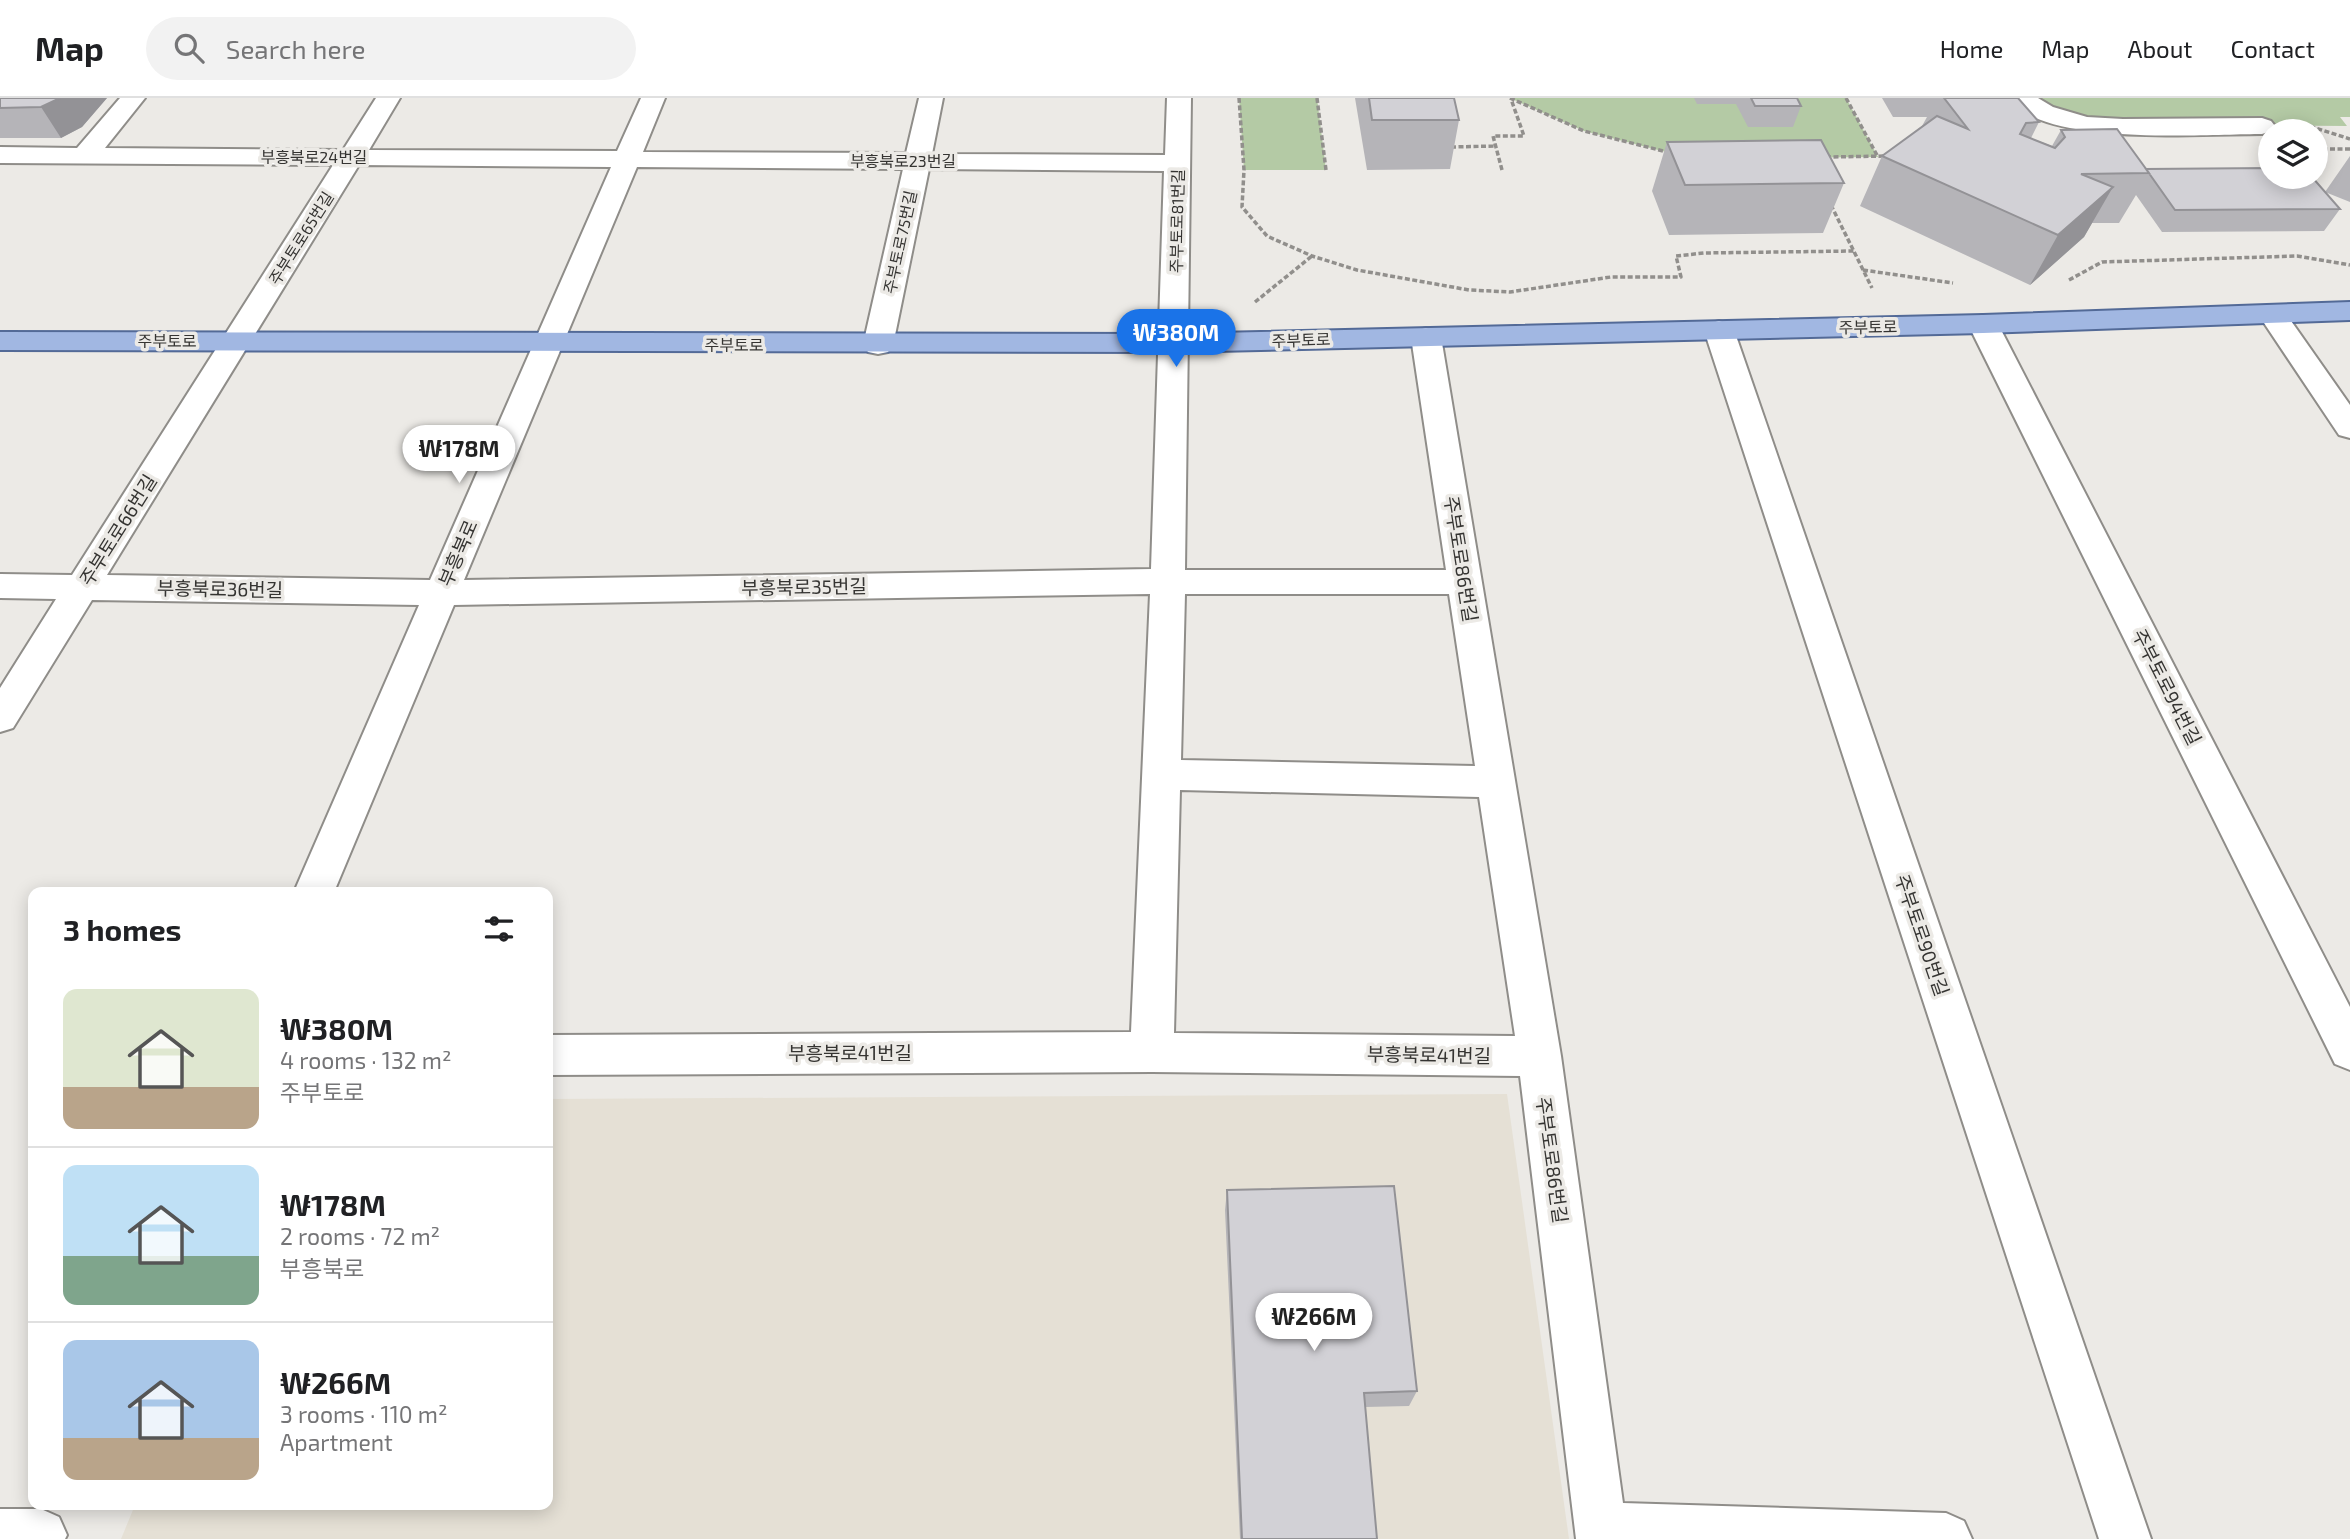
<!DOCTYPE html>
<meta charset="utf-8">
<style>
:root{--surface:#fff;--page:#f2f2f2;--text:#202124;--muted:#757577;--line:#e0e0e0;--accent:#1a73e8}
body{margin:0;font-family:"Exo 2","Noto Sans KR",sans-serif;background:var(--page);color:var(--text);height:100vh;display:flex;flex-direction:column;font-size:26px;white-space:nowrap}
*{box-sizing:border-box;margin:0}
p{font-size:23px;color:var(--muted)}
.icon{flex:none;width:38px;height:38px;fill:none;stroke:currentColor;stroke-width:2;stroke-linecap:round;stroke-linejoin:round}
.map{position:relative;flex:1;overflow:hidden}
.drawer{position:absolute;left:28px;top:789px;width:525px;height:623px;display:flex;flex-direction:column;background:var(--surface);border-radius:14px;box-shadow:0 4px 18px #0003}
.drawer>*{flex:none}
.controls{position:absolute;left:2258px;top:21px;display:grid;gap:14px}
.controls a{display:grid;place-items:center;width:70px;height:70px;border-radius:50%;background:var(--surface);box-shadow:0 4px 18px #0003;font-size:35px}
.price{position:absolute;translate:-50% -60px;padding:0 16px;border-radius:24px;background:#fff;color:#222;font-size:23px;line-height:46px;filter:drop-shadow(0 2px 4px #0008)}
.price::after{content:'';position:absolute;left:50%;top:42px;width:21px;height:16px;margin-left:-10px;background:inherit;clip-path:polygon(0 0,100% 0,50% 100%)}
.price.on{background:var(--accent);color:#fff}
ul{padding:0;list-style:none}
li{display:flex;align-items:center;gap:21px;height:175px;padding:0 35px}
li+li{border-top:2px solid var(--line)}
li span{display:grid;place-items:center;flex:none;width:196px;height:140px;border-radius:14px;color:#555}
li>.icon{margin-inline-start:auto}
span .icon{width:84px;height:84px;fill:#fffc;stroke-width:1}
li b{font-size:30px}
h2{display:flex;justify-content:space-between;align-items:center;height:84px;padding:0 35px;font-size:30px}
header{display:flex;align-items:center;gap:42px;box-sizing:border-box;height:98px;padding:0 35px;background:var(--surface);border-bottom:2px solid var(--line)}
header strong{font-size:33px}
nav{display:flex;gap:38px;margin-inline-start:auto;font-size:24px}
.search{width:490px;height:63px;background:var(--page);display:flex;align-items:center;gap:18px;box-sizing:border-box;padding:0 24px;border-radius:38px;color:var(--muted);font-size:26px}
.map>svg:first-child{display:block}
.built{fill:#e5e0d5}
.green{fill:#b4caa5}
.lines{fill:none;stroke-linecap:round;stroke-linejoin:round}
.minor-casing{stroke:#8f8d89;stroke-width:4}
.major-casing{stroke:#536a97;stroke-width:4}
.path{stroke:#918f8c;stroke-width:3.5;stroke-dasharray:5 2.5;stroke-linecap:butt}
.minor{fill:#fff;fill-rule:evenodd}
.major{fill:#a1b7e2;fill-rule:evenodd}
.wall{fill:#b5b4b8}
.shaded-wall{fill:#939296}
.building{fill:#d2d1d6;stroke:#939296;stroke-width:2}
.labels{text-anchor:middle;stroke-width:7;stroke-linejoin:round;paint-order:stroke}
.far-street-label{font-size:16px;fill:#353432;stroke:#eceae6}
.street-label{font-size:19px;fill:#353432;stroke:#eceae6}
</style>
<header>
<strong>Map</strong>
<div class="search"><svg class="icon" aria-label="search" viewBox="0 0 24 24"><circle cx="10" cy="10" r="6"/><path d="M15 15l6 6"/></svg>Search here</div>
<nav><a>Home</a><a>Map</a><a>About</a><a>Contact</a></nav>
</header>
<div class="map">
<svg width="2350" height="1441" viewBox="0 0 2350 1441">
<rect width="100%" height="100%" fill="#eceae6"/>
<!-- built -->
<path class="built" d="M1507,996L1569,1441H121L135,1407H548V1001Z"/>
<!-- green -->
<path class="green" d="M1239,0H1317L1326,72H1244Z
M1510,0H1846L1878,59L1749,60L1666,54L1584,33Z
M2020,0H2350V19H2340L2347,28L2085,26Z"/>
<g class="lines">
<!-- minor casing -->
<g class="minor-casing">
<path id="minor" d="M120,0H145L105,50L343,52L376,0H400L369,52L617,53L641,0H665L643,54L906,55L919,0H943L932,56L1165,57L1167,0H1191L1185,472H1446L1411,239L1416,233L1426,230L1436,233L1441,239L1561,958L1623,1405L1946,1415L1964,1423L1972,1441H1576L1520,978L1152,974L548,977V937L1131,934L1150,496L454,507L334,794H294L419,507L92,502L13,630L0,634V590L56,501L0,500V476L72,477L333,67L0,65V49L77,50ZM359,67L611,69L430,482L107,477ZM637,69L903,71L863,247L868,254L878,256L888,254L893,247L929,71L1164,73L1151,471L464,482ZM1185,496H1449L1475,668L1181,662ZM1180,692L1479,699L1515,938L1174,935Z
M2008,0H2038L2053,9L2087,19L2123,21L2262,20L2271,23L2275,28L2271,33L2262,36C2206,36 2042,49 2008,0Z
M2272,207L2282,210L2350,307V340L2339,337L2258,216L2262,210Z
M1983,217L1993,220L1998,226L2350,909V972L2335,966L1968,226L1973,220Z
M1719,223L1729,226L1734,232L2151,1441H2099L1704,232L1709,226Z
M0,1411H41L59,1419L67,1437L65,1441H0Z"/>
</g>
<!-- major casing -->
<g class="major-casing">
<path id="major" d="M2350,204V222L1983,235L1171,254L0,252V234L1171,236L1983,217Z"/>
</g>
<!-- path -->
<path class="path" d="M1239,0L1244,72L1242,109L1267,138L1312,158L1357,172L1469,192L1510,194L1611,179H1681L1676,158L1704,155L1854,153
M1317,0L1326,72
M1510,0L1584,33L1667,54
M1846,0L1878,59
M2303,26L2350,41
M1451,49L1495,48
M2315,51H2350
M1826,59L1887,58
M1502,72L1493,38H1524L1511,1
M1831,107L1872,190
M1863,172L1953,185
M2069,182L2102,164L2297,158L2350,167
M1255,204L1312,158"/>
<!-- minor -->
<use href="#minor" class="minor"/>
<!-- major -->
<use href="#major" class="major"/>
</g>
<!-- wall -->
<path class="wall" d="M0,0H107L82,29L61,40H0Z
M1355,0H1454L1459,22L1450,71L1367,72Z
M1694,0H1797L1801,8L1793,29H1748L1736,6H1697Z
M1882,0H2018L2039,24L2031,40L2052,48L2061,32L2146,71L2325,94L2350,58V104L2325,94L2340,111L2324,133L2162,134L2136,97L2119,125H2092L2084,139L2030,187L1860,108L1882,58L1922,28L1927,19H1893Z
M1667,44L1844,85L1823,135L1669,137L1652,93Z
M1227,1092L1417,1293L1409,1308L1365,1309L1377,1441H1240L1225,1112Z"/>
<!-- shaded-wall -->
<path class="shaded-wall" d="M60,0H107L82,29L61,40L41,9Z
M2113,89L2084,139L2030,187L2058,137Z"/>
<!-- building -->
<path class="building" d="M0,0H60L41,9L0,10Z
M1369,0H1454L1459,22H1372Z
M1751,0H1797L1801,8H1755Z
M1944,0H2018L2039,24L2026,25L2020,36L2055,50L2065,39L2061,32L2117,31L2149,75L2081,76L2113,89L2058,137L1882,58L1937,18L1968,31Z
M1821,42L1844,85L1685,87L1667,44Z
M2270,70V79H2312L2340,111L2175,112L2146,71Z
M1394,1088L1417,1293L1364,1295L1377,1441H1242L1227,1092Z"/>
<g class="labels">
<!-- far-street labels -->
<g class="far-street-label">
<text x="314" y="65">부흥북로24번길</text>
<text x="903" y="69">부흥북로23번길</text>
<text transform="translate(1177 123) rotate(-89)" y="6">주부토로81번길</text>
<text transform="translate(301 140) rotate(-58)" y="6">주부토로65번길</text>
<text transform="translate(900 144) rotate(-78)" y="6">주부토로75번길</text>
<text transform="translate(1868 229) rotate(-1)" y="6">주부토로</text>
<text transform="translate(1301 242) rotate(-2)" y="6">주부토로</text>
<text x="167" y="249">주부토로</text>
<text x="734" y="253">주부토로</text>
</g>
<!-- street labels -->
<g class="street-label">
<text transform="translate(118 432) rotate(-58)" y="7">주부토로66번길</text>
<text transform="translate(458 455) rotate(-67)" y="7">부흥북로</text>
<text transform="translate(1461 461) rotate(81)" y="7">주부토로86번길</text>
<text transform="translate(804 489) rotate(-1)" y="7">부흥북로35번길</text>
<text transform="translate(220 491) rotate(1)" y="7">부흥북로36번길</text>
<text transform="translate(2167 589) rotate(63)" y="7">주부토로94번길</text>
<text transform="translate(1922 837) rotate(71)" y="7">주부토로90번길</text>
<text x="850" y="962">부흥북로41번길</text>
<text transform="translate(1429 957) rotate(1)" y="7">부흥북로41번길</text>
<text transform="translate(1552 1062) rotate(82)" y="7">주부토로86번길</text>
</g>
</g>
</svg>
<div class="controls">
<a><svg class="icon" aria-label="layers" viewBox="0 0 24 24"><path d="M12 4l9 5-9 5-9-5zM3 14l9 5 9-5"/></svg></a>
</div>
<b class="price on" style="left:1176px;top:271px">₩380M</b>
<b class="price" style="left:459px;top:387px">₩178M</b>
<b class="price" style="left:1314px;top:1255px">₩266M</b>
<section class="drawer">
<h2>3 homes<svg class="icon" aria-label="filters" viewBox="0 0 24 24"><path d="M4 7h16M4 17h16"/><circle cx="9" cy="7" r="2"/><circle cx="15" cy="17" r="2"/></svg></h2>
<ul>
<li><span style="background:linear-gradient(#dfe7d0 70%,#b9a48a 0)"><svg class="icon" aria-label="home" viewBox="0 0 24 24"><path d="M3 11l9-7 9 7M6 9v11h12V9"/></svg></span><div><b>₩380M</b><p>4 rooms · 132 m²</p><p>주부토로</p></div></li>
<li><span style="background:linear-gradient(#bfe0f5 65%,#7fa58c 0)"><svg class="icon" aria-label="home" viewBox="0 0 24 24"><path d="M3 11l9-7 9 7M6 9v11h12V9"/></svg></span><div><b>₩178M</b><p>2 rooms · 72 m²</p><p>부흥북로</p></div></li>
<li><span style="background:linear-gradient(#a9c7e8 70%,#b9a48a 0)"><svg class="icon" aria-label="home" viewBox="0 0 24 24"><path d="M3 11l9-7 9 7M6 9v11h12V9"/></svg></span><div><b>₩266M</b><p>3 rooms · 110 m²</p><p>Apartment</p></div></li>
</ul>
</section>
</div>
